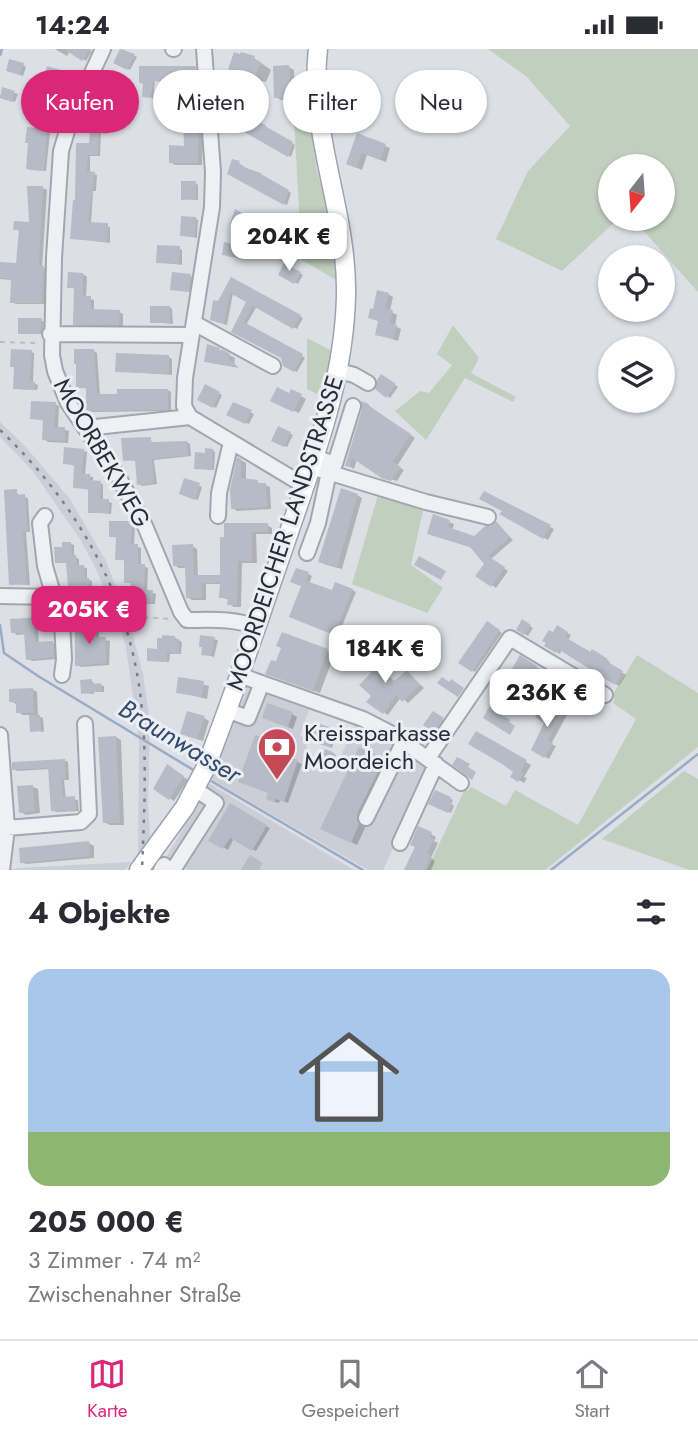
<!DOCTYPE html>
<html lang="de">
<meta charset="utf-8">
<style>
:root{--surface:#fff;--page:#f7f7f7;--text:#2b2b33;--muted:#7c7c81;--line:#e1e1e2;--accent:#db2777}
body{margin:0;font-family:Jost,sans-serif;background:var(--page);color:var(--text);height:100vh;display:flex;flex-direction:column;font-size:26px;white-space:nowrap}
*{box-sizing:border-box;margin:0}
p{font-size:23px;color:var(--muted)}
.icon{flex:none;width:38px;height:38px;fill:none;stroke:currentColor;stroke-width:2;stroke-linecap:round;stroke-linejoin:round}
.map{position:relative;height:821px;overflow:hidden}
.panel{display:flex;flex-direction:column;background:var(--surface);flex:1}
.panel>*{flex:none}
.hud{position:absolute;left:21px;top:21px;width:656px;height:63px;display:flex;gap:14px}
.needle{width:46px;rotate:197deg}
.controls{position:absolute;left:598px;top:105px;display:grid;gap:14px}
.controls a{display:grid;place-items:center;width:77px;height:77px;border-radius:50%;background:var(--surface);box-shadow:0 2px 5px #0004;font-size:35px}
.price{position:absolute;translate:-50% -60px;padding:0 16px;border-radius:14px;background:#fff;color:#222;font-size:23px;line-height:46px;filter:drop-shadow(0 2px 4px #0008)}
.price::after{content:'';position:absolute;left:50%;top:42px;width:21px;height:16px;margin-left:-10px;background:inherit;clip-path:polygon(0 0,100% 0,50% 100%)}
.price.on{background:var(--accent);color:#fff}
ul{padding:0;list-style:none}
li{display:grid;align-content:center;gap:14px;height:371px;padding:0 28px}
li span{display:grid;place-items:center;height:217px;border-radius:21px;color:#555}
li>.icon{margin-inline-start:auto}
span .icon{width:126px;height:126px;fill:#fffc;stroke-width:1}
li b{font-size:30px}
h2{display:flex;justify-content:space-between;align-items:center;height:84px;padding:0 28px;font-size:30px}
.chip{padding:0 24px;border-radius:32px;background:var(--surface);box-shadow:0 2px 5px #0004;font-size:24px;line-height:63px}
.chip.on{background:var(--accent);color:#fff}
.status{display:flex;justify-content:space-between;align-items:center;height:49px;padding:0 35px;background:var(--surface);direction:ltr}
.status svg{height:19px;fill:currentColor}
.tabs{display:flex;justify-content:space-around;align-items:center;height:98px;border-top:2px solid var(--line);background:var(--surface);font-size:19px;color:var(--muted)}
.tabs a{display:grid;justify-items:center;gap:4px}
.tabs .on{color:var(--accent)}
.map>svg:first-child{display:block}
.built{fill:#cbced6}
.green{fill:#c1cfbe}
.shadow{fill:#0003}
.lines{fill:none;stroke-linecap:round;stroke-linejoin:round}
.stream{stroke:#99acc3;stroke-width:2.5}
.building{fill:#b7bbc5}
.minor-casing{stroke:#a2a6ae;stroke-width:18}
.major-casing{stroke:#9da3b0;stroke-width:21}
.path{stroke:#bbbdc4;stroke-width:2;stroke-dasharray:5 5;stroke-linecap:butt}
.minor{stroke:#eff0f4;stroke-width:14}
.major{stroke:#fff;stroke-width:18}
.rail{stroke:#777f8e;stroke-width:2.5;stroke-dasharray:3.5 7;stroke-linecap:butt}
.labels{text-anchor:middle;stroke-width:6;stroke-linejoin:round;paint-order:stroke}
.street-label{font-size:24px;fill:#272d3a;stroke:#ebeef3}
.poi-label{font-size:24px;fill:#272d3a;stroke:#ebeef3;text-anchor:start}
.water-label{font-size:26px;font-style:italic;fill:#344a6b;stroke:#ebeef3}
</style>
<div class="status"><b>14:24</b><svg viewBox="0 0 49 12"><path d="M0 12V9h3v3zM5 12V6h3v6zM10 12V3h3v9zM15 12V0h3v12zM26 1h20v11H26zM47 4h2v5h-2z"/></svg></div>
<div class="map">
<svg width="698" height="821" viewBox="0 0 698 821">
<rect width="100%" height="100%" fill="#dcdfe5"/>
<!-- built -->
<path class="built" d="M0,373L25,397L70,450L106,512L129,572L143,625L150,672L148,756L150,788L138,806L139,691L126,599L120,575L94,516L80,490L32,421L0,388Z
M248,636L310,658L300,686L305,689L309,711L335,719L356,675L387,688L430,721L383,821H368L211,730Z
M209,734L230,747L354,821H188L171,812L167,807Z
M131,813L125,821H8L19,819Z"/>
<!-- green -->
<path class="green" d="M488,0H698V243L633,170H663V117H611V170H618L562,222L496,190L528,122L570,77L526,27Z
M297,61L309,66L317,122L327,156L336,231L302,211L294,71Z
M453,276L479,309L471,324L516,348L513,353L465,329L426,391L395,362L420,342L429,344L452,316L437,305Z
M307,289L332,302L323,348L307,340Z
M380,439L425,453L411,516L443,539L427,564L352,535Z
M637,606L698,644V698L545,821H427L465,740L468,742L471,738L506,757L515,741L578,776L636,670L613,654L615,650L612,647Z
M684,722L698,730V821H689L602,790Z"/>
<!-- shadow -->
<path class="shadow" d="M55,0H89L92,2L86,12L70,2L67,7Z
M122,0L137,8L130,21L115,13Z
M254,9L271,21L266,33L240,26L230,19Z
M23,16L26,18L23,27L11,23Z
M289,18L294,21L295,50L281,51L276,48Z
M195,19L198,21L197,34L155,32L153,49L144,47L143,35L140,33Z
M60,23L63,25L61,34L48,33Z
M3,40L18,45L15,53L0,48Z
M98,42L116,50L105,71L111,74L107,85L101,83L100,107H90V124L97,126L96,142H93L91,175L110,178V194L72,189L77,153L78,96H91Z
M50,57L53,59L51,68L38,64Z
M344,63L367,73L363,80L344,72Z
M199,71L203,73L202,116H175L170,113L186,98Z
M237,77L267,81L295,96L291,108Z
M47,82L50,84L46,122L30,121L27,119Z
M358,86L390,99L386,113L367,106L362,121L353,117Z
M233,112L291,144L287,156L229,124Z
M195,134L198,136V151L183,150Z
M43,139L47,141L42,218L47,221L45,255H16L12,253V231L0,230V214L17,216L19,182L15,180L31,174Z
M236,163L294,195L290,207L246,181Z
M195,169L198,171L197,189L182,186Z
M226,195L245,200L243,210L227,207Z
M179,199L182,201V216L158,213Z
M285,216L303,226L298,235L280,225Z
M83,225L87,228L86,249L94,251V262L119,263L123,265V277H79L75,275V240L69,238Z
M190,227L193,228L192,243L172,240Z
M232,230L303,269L297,280L257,257L246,276L305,309L297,323L284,316L283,308L233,282L248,252L233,244L227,276L211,271Z
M388,245L393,248L390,262L397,266L395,277L401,280L398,292L377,285L380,272L369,268Z
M170,258L172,260L173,275L152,273Z
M41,271L44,273L43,285L19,284Z
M219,301L235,309L234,315L239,319L206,312Z
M94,302L97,304L100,346L168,341L171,343V362L92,363L88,361V340L78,338V315Z
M31,303L34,304L33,334L38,336L37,341L18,340L15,339Z
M169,308L172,310V326L117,322Z
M382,327L398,338L390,349L377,340Z
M206,338L222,346L216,359L200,350Z
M292,342L306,350L299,364L277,354L290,347Z
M55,355L59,357L58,379L69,382L68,394L48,393L44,390L45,372L32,369Z
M233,355L254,365L249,375L228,366Z
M368,356L415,389L397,417L404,421L397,432L383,428L357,410L354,420L347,416L364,360Z
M279,379L293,386L287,398L274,392Z
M150,390L153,394L187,393L190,395L191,407L154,411L157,435L142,437L139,435L137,412L124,411Z
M212,401L215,403L214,421L196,419Z
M84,402L87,403L85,427L93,428V433L103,435V452L112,454L111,465L90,463V441L75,438V417L65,414Z
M239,410L246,414V432L257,433L270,438L271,460L237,462L233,459Z
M185,431L202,438L198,451L184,446Z
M16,442L20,448L28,449L30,483H26L30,536L11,535Z
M485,444L554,480L548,491L502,465L505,462Z
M357,446L362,449L342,520L324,515Z
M449,473L454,475L452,482L475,489L497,475L513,491L491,510L508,522L496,539L492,536L486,514L473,499L429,485Z
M131,474L135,476L134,497L141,499V516L148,519L147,542L156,545L155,555H144V561L132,558L133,535L125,533L126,512L117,510L118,489L110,487Z
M267,476L272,479V485H256L257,514H242L241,558H234L229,555V551L221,548V535H206V551H192L187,548L186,519H179L174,516L192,497L197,500L198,528H222V489Z
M71,495L74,496V507L79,510V518L87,519V530L92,532V537L69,536L68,514L57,513L64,499Z
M308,525L312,527L309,535L333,543L352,541L356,543L338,587L295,570Z
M39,570L43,572L44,578L38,579L39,595L53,594L57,596L58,610L32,612L28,610L26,585L17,586L13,583Z
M523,573L533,579L528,587L518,580Z
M488,574L502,584L475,623L461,614Z
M94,575L99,577V590L110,592L109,616L81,618L77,616Z
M557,579L571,586L568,591L610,613L609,615L626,626L619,637L562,601L560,605L547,597Z
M174,588L182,593L181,605H170L169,613L149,611Z
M202,588L218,591L214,608L203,605Z
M327,602L334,606L320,644L275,628L277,615Z
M521,609L539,620L534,627L532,626L516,653L500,644Z
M407,623L424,639L408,654L401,648L388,666L369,653L373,647V624L395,634Z
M180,630L209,637L207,650L178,643Z
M92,632L95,636L104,637V643H94V645L83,644Z
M32,640L37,643L38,667L43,669L44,683L31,681L30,666H23L18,663L16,655L11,652Z
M580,645L594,654L587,665L565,655L574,654Z
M549,655L567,666L551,695L556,697L549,710L533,700L547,673L544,665Z
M434,664L445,672L437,684L425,676Z
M292,665L297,668L293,680L269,671Z
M204,669L209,672L203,692L187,687Z
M334,681L337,683L332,699L315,693Z
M476,684L531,716L524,728L527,729L524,734L512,727L515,722Z
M116,688L121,691L124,776H110L104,773Z
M273,694L277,696L272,711L289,717L291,710L302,715L288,754L280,751L279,754L272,752L270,744L240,732Z
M359,700L390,715L363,769L365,779L357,796L322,779Z
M333,704L336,706L333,714L326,712Z
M64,711L68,713L69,731H64L66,750L78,751L79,762L56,763L53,761L50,720L17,722L14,720Z
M172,720L188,731L174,752L155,740Z
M33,738L38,740L40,764L26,766L21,763Z
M436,743L453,751L451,755L454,757L451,764L431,754Z
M231,757L270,779L256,802L234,789L228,801L211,791Z
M419,779L436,788L434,792L438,794L431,809L435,812L431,821H406L417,798Z
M89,794L94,797V809L26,815L21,813Z"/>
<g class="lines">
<!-- stream -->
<path class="stream" d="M0,6L2,0
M0,576L4,604L38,627L195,722
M206,729L363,821
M551,821L698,705"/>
</g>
<!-- building -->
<path class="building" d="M64,0H90L82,12Z
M120,0L135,5L127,21L113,14Z
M234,3L240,5L241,3L255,7L254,10L261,13L255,28L228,20Z
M9,10L24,14L20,26L6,22Z
M289,16L291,48L274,49L273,17Z
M47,17L61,21L58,34L53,32V35L43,32Z
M139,17H196L195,34L153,32L151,49L142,48L143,34H139Z
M2,38L15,42L12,53L0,49Z
M97,39L114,47L103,69L109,70L104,85L99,83L98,106H88L87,122L95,123L88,173L108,174L107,193L70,190L73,151H75L76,94H89L90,80L84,78Z
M37,51L51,56L48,68L33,63Z
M343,60L365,70L360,80L339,71Z
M237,62L251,69V70L266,76L265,77L293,93L288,108L232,76Z
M183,69H199L198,114H169V96L184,97Z
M27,78L47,80L44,122L26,120L28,94H25Z
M357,84L386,95L380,111L362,104L356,119L346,115Z
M232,110L240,112L239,114L246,119L261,124V125L289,141L284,156L227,125Z
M181,132H196V150L181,151Z
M27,137H43L39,216L44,217L42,254H10L11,230L0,229V213L16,214L19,181H13L14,172L29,173Z
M235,160L292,192L286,207L265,194L243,187L244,182L230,175Z
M181,167L196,168L195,188L180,187Z
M224,193L242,197L240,209L222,206Z
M157,196L180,197L179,215L156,214Z
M284,214L301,223L294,235L278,226Z
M68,223L83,224V247H91V260L120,261L119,276H73L74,239H67Z
M172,223L191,225L189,243L170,241Z
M231,228L301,266L293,280L253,257L244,273L303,305L294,323L283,317L281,309L231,283L246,253L230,244L224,275L210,271L213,251L218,252Z
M377,241L389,244L385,260L393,261L390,274L397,276L393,290L375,286L378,272L368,269L370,259L373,260Z
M150,257H170V274H150Z
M18,269H42L40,285H18Z
M207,295L220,299L219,306L222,300L230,305L229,311L235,313L234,318L204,313Z
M11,300L32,301L30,332L35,333V341L13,340L14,318H10Z
M74,300H94L97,345H117V340H168V361L86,362V339H76V315H74Z
M116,304L169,306V325L115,323Z
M381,325L396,335L386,349L375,340L377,331Z
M205,335L220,343L213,359L197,351Z
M277,338L289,344L291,340L302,345L293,363L270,352Z
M31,352L56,353L54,378H65V392L42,391L43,371L30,370Z
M361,352L369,355L368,357L411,385L393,413L401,418L391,432L383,430L352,409L350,418L345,417L362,360Z
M233,353L252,361L245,375L226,366Z
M278,377L291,383L284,398L271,392Z
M151,388V393L187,392L188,406L152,410L154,434L137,436L135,411L123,412L121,389Z
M64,398L84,400L82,425H90V431L101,432L100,450H109V464H88V440L73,439L74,416L63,415Z
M205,399L213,400L212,421L194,420L195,403L205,404Z
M237,408L241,410V429L258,431V434H266L267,458L231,460L230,440Z
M184,429L200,434L195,451L179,445Z
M341,439L358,445L337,519L318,513Z
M17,440V446L25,445L28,482L23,483L27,535L9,536L4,441Z
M484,442L551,476L543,490L499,465L502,462L479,450Z
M433,465L450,471L448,478L474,487L485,477H491L496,472L510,488L488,507L505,518L491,538L475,527L484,515L470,498L427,485Z
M109,472H132L131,495H138V515H145L144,541H153L152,554H141V560L130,559L131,534H124V511H115L116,488H109Z
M224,474H268V483H252V512H238L237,556H227L228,549H219L220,534H202V549H186L185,517H173L172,496L193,495L194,526H220V488H224Z
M62,493H71L72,506H76L77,516H84L85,529H89V536L68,537L66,514H55L54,498H62Z
M419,507L446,522L441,531L414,516Z
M296,519L309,523L306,532L332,541L335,533L353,540L334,586L289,568L301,537L290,533Z
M40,568V577H34L35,593L53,592L54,608L26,611L24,584H11L10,570Z
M522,570L531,576L524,586L516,581Z
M487,572L500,581L472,623L458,614Z
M95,573L96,588H106V614L75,617V575Z
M557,576L568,583L565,588L590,603L592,600L608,610L606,612L623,622L615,636L558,600L556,604L544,597L546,594L542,592L549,581L553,583Z
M282,583L328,600L313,642L265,625L271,611L276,612L281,599L276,597Z
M162,586L175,587V590H179V605L167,604V613L147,612V599L157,600V589H162Z
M200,586L215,588L211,607L201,606L202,598H199Z
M364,604L394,632L407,621L420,636L402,653L396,646L383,665L366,653L371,647L359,636L371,624L357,612Z
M520,606L537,617L531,627L528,625L512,653L498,644Z
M178,628L204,632L202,648L176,644Z
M442,628L449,633L451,630L464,639L458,648L437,634Z
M92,630V635L101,634L102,642L81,645L80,631Z
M33,639L34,664H16V653H9V640Z
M579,643L593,651L584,666L562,656L567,648L574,652Z
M549,653L564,662L548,691L553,694L544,709L531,701L544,674L535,668L540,661L543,662Z
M267,654L293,663L288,678L262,669Z
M489,658L510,671L509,673L515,677L510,686L483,669Z
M187,662L205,667L197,690L180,685Z
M433,662L444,669L434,684L423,676Z
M29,666H40L41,682L30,683Z
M317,674L335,680L329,698L310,692Z
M476,682L527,711L520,724L523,725L518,733L510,728L513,723L502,715L468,695Z
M255,686L274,692L268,707L288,715L290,708L298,711L284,753L276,750L274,753L266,750L268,744L238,733Z
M116,687L120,774H103L98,688Z
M359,698L384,710L357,765L359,775L351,794L320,780Z
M325,700L333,703L330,714L321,711Z
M457,708L470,715L468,718L476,723L472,731L452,716Z
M65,710L66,730H62L63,748L75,747L76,761L51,762L48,719L12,721V713Z
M167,715L184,727L169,751L153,740Z
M33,736L35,762L19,764L17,737Z
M435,741L451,748L449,752L452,754L448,764L428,755Z
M230,754L267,776L252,802L230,789L223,800L208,792Z
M418,777L432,783L430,788L434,790L427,805L431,807L425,821H404L415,798L410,796Z
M89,792L90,807L20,814L19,799Z
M250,806L263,814L259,821H241Z"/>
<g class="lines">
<!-- minor casing -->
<g class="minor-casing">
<path id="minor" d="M103,0L71,69L61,102L54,209L52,306L55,322L68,354L118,427L145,477L181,563L187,571C210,571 234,569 256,578
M173,0H174
M204,0L213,123L212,158L185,329L184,357L190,368L305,437
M34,39L78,53
M194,274L273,317
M50,285L192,286
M339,322L354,326L368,334
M86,379L190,368
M314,408L335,415L353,357
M311,418L426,453L488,468
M218,467L219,444L231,393
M307,504L318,474L329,423
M0,547L54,548L45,517L40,474L45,467
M54,548L61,555L64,610L62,626
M239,626L363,670L396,687L461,734
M227,661L248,669L262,634
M0,686L7,779L2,821
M428,709L510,589L605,646
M366,769L404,692
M7,779L81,773L89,765L85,675
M400,794L436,715
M161,821L164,816
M173,821L216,754L195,740"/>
</g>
<!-- major casing -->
<g class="major-casing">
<path id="major" d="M139,821L185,758L205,720C235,644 260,566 287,489C314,409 344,333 346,247C348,163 308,84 318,0"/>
</g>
<!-- path -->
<path class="path" d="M0,293L39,294
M75,554L122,567L172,570"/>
<!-- minor -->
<use href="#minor" class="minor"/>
<!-- major -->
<use href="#major" class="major"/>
<!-- rail -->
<path class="rail" d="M0,381C79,456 132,551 142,661C147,714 144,768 142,821"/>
</g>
<!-- icons -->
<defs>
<g id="bank-pin" transform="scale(2.0125)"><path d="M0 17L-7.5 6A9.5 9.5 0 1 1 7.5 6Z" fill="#c44855" stroke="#ebeef3"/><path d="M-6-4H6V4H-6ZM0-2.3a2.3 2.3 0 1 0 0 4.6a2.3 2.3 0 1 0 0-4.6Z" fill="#fff"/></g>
</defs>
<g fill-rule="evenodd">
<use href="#bank-pin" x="277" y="698"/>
</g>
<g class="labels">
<!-- street labels -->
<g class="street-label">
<text transform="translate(102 404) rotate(60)" y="8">MOORBEKWEG</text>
<text transform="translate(285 484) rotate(-72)" y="8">MOORDEICHER LANDSTRASSE</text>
</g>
<!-- poi labels -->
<g class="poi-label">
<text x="304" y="692">Kreissparkasse<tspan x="304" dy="28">Moordeich</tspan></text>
</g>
<!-- water labels -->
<g class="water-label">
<text transform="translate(180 692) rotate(31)" y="9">Braunwasser</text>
</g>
</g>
</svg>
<div class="controls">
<a><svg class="needle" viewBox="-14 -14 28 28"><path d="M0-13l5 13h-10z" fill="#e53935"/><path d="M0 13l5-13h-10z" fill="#7c7c81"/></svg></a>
<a><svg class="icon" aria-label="locate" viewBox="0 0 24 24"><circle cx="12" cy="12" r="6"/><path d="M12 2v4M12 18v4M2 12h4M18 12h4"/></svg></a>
<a><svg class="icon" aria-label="layers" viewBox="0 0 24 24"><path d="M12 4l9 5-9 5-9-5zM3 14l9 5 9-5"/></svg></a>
</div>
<b class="price" style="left:289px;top:224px">204K €</b>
<b class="price on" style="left:89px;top:597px">205K €</b>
<b class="price" style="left:385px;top:636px">184K €</b>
<b class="price" style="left:547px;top:680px">236K €</b>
<div class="hud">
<a class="chip on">Kaufen</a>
<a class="chip">Mieten</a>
<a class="chip">Filter</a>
<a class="chip">Neu</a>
</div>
</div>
<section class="panel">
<h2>4 Objekte<svg class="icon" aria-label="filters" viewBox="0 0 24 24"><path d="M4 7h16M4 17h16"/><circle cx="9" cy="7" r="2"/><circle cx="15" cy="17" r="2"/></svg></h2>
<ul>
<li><span style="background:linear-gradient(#a9c7e8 75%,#8fb573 0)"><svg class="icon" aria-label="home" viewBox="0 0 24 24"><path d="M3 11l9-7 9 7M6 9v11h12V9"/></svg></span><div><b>205 000 €</b><p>3 Zimmer · 74 m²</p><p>Zwischenahner Straße</p></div></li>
</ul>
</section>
<nav class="tabs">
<a class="on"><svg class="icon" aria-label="map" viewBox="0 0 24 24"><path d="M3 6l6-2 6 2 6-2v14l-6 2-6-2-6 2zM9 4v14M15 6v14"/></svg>Karte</a>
<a><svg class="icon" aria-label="saved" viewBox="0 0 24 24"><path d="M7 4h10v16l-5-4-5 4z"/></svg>Gespeichert</a>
<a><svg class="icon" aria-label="home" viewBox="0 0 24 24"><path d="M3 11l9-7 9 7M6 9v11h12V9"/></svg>Start</a>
</nav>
